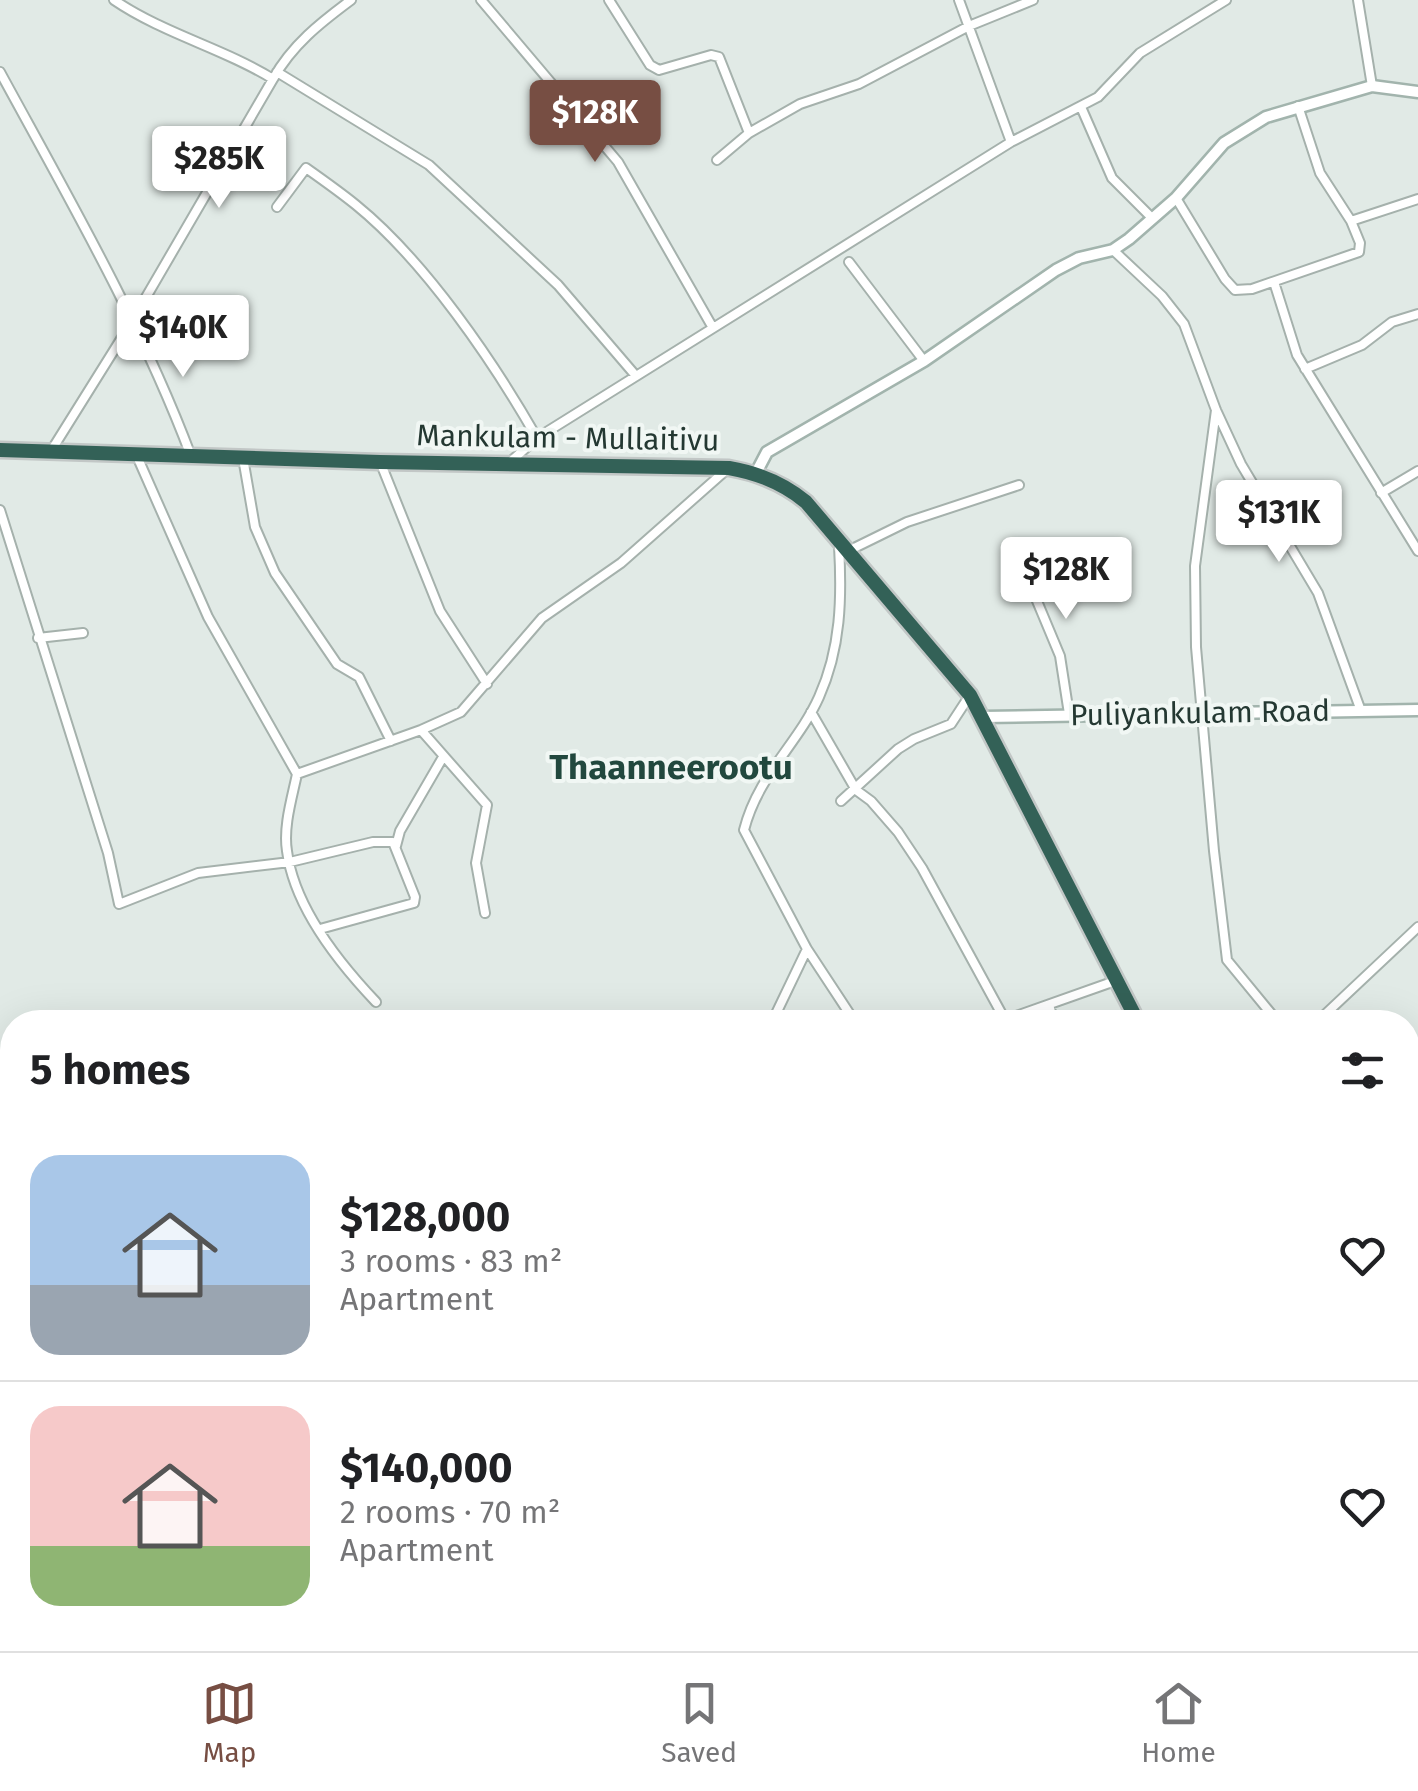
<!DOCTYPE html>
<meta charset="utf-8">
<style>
:root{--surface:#fff;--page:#f2f2f2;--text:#202124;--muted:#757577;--line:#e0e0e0;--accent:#774e43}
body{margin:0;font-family:"Fira Sans",sans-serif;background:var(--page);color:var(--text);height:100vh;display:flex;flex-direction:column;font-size:38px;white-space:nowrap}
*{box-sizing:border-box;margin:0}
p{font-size:32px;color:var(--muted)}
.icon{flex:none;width:55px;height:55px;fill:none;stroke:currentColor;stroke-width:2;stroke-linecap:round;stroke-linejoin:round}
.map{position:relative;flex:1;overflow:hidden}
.panel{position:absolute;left:0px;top:1010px;width:1420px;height:642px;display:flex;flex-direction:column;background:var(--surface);border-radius:40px 40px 0 0;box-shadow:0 10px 40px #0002}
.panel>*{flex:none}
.price{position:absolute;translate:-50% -85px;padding:0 22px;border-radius:10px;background:#fff;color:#222;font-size:32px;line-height:65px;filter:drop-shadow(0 2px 5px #0008)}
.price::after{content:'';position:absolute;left:50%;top:60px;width:30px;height:22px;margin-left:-15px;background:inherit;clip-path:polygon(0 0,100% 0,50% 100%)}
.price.on{background:var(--accent);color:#fff}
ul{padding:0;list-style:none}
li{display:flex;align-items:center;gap:30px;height:250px;padding:0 30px}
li+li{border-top:2px solid var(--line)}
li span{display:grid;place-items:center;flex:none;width:280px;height:200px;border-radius:30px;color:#555}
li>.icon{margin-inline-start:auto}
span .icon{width:120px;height:120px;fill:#fffc;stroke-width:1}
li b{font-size:42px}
h2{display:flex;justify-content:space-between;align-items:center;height:120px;padding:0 30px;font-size:42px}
.tab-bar{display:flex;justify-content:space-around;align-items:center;height:140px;border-top:2px solid var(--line);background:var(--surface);font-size:28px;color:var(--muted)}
.tab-bar a{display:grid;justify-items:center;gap:5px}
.tab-bar .on{color:var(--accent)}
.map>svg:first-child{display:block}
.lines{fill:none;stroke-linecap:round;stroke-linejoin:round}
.street-casing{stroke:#a5b1ac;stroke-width:12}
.secondary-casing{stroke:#a2b4ad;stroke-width:15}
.highway-casing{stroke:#c2c7c6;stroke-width:19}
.street{stroke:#fff;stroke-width:8}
.secondary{stroke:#fff;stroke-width:10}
.highway{stroke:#336157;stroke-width:14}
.labels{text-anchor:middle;stroke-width:8;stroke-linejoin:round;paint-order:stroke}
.street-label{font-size:30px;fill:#243832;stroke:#f1f7f4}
.quarter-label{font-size:35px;font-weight:bold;fill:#22483e;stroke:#f1f7f4}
</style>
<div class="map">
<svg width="1418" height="1651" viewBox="0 0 1418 1651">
<rect width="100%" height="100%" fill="#e1eae6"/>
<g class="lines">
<!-- street casing -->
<g class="street-casing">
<path id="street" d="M114,0C164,34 223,48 273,79C292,45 320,23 351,0
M481,0L618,162L713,328
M609,0L650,65L659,70L711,55L719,57L749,133
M959,0L1011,142
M1358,0L1372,86
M0,72C68,197 141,323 191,456
M277,72L429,165L558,285L636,376
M1081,107L1112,178L1152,218
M717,160L749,133L800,104L859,84L969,26L1033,0
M1176,198L1225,279L1235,290L1252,289L1359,252L1360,243L1351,221L1320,173L1298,106
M277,207L306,168C323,180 340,192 356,205C425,261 493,361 537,438
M1351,221L1418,199
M1113,250L1162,296L1184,324L1216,410L1241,464L1318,593L1361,711
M849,262L924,361
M1274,282L1297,355L1418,551
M1305,369L1362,345L1392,322L1418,314
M1216,410L1195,566L1196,647L1214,851L1227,960L1278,1022
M51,451L131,323L273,79
M136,454L208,617L297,774
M243,458L255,527L275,573L337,664L359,677L391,741
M510,462L537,438L1011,142L1098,97L1140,53L1226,0
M381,464L440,611L487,684
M1381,493L1418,471
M0,510L108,853L119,904L198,873L290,862L373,842H393L415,897L414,903L320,929
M839,546C842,598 841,648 819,697C798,744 758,775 744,830L807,949L855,1022
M1008,549L1032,589L1060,656L1069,714
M848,551L907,522L1019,485
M38,638L83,633
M811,712L856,790L871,801L898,832L922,868L1005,1020
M421,730L487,805L476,863L485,913
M841,801L898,749L914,739L951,724L970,695
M396,846L400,831L443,757
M376,1002C338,962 294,906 287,851C283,827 292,798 297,774L421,730L461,712L542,618L621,563L725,471
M1049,1005L1054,1022
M772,1022L807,949
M999,1022L1115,981
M1317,1022L1418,927
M1408,1144L1418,1158
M0,1166L12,1200
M0,1230L12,1218
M1408,1280L1418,1268
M1408,1551L1418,1562
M1408,1634L1418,1624
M835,1640V1651
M1391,1651L1402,1640"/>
</g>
<!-- secondary casing -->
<g class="secondary-casing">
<path id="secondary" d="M756,473L767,452L924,361L1056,270L1079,258L1113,250L1129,239L1176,198L1224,143L1266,117L1372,86L1418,92
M983,717L1418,710"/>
</g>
<!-- highway casing -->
<g class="highway-casing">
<path id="highway" d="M0,450L380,462L729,468C758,473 783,483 806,502L970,695L1138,1022
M1408,1293L1418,1303"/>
</g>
<!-- street -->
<use href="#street" class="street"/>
<!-- secondary -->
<use href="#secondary" class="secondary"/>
<!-- highway -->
<use href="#highway" class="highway"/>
</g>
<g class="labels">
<!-- street labels -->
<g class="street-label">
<text transform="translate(568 438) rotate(1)" y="10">Mankulam - Mullaitivu</text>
<text transform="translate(1200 713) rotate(-1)" y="10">Puliyankulam Road</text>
</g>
<!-- quarter labels -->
<g class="quarter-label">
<text x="671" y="779">Thaanneerootu</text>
</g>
</g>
</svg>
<b class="price on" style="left:595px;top:165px">$128K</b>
<b class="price" style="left:219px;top:211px">$285K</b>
<b class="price" style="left:183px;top:380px">$140K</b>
<b class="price" style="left:1279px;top:565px">$131K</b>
<b class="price" style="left:1066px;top:622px">$128K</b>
<section class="panel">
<h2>5 homes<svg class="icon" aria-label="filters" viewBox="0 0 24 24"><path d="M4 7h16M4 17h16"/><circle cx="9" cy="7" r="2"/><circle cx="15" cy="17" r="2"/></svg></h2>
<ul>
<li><span style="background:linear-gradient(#a9c7e8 65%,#9aa5b1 0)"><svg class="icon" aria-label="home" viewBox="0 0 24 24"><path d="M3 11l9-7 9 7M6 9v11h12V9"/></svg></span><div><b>$128,000</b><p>3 rooms · 83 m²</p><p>Apartment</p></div><svg class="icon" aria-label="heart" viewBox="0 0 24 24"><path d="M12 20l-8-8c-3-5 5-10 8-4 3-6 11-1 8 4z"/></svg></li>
<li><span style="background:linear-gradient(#f6c9c9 70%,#8fb573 0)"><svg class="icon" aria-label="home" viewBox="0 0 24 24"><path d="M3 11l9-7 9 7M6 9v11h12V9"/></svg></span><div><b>$140,000</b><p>2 rooms · 70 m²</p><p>Apartment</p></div><svg class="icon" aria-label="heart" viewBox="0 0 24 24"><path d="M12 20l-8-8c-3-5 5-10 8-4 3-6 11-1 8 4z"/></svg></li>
</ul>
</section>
</div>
<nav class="tab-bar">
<a class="on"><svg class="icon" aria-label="map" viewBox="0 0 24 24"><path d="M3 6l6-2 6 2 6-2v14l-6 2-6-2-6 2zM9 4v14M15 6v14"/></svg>Map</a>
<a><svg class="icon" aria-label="saved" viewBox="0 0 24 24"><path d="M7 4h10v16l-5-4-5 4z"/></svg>Saved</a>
<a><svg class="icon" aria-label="home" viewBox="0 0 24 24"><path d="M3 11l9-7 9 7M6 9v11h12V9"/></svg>Home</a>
</nav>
